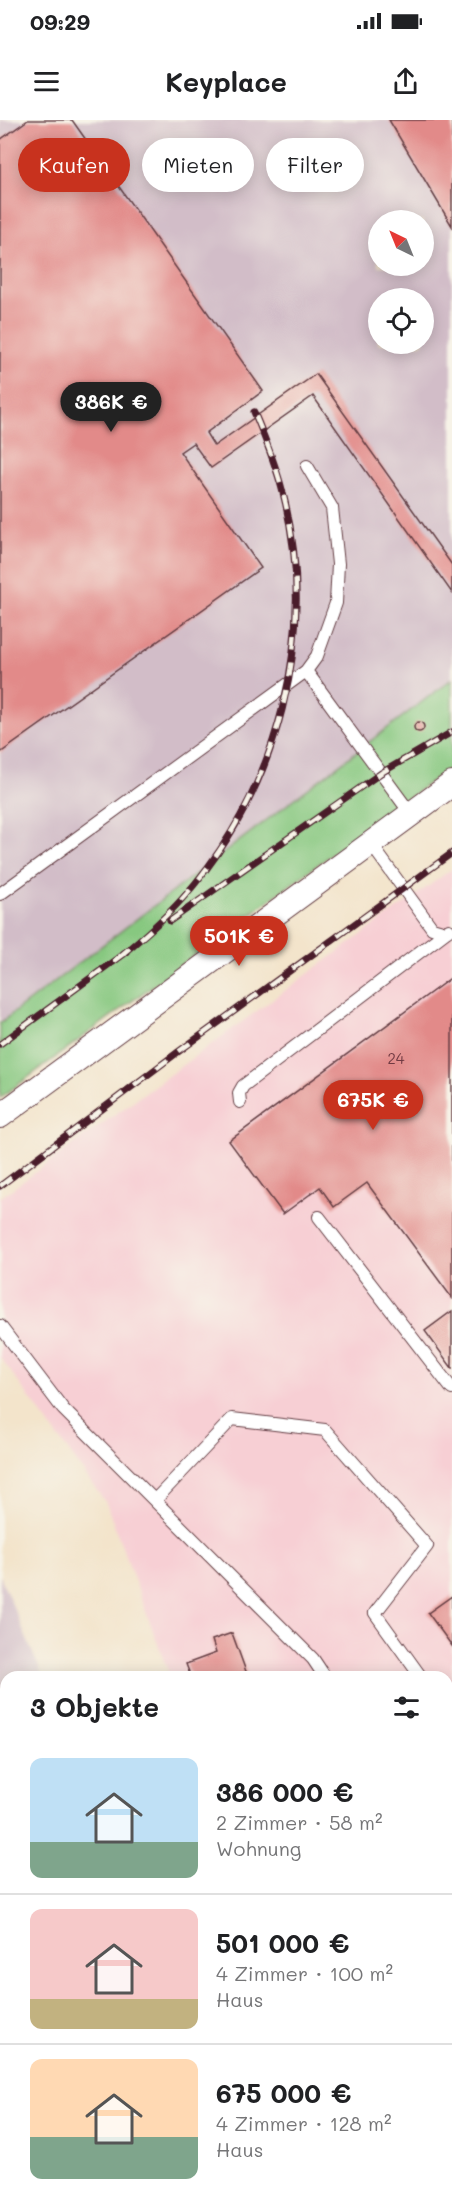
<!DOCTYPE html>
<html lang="de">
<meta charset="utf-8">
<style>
:root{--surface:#fff;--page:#f6f6f6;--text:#202124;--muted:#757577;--line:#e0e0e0;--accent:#c8321e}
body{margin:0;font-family:Mali,sans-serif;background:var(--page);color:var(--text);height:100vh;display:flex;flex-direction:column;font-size:22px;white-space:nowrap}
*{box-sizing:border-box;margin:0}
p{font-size:20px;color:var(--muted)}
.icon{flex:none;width:33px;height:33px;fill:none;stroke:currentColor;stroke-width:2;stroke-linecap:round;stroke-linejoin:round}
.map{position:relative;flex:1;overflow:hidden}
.drawer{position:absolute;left:0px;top:1551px;width:453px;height:534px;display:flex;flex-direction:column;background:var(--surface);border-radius:18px 18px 0 0;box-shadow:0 3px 15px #0003}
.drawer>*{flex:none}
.top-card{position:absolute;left:18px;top:18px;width:417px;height:54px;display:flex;gap:12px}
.needle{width:39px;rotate:317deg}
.tools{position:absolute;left:368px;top:90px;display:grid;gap:12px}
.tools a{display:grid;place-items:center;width:66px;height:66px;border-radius:50%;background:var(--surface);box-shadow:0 3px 15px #0003;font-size:30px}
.price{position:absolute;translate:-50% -51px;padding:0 14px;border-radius:21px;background:var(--accent);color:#fff;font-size:20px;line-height:39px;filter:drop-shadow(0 2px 3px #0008)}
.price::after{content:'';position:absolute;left:50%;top:36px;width:18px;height:14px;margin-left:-9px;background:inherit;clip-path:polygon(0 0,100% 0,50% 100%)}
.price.selected{background:#222;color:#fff}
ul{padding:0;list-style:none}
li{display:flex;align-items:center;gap:18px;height:150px;padding:0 30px}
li+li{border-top:2px solid var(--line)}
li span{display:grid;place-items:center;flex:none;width:168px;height:120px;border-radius:12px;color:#555}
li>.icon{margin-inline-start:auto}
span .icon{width:72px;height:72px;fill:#fffc;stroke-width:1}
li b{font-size:26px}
h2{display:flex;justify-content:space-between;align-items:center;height:72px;padding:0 30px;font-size:26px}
.chip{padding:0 21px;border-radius:27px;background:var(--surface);box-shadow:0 3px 15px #0003;font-size:21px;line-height:54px}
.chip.selected{background:var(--accent);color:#fff}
.status{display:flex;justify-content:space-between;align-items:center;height:42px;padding:0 30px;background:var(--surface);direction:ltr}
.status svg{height:16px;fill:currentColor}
header{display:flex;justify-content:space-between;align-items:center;height:78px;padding:0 30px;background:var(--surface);font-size:27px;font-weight:800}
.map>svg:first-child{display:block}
.built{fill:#f7cfd4}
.industrial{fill:#d2bdc8;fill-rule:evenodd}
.green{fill:#87c880;stroke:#687456;stroke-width:1.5}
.building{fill:#e28a89}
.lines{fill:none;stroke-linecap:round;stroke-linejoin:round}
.lane-casing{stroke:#633d43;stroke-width:14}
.street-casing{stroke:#633d43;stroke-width:26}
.path{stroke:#633d43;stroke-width:4;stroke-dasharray:4.5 4.5;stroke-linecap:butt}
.lane{stroke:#fff;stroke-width:12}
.street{stroke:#fff;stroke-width:24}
.rail-casing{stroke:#4a1f2b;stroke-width:7}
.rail{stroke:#f7f3e8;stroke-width:4.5;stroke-dasharray:14;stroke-linecap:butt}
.labels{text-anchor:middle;stroke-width:4.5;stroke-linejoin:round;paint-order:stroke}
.number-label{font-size:15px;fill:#703a42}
</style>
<div class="status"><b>09:29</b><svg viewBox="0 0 49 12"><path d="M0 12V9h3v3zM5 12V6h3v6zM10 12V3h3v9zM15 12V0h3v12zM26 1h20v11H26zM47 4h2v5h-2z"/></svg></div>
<header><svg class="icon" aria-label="menu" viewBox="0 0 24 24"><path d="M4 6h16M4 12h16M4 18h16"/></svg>Keyplace<svg class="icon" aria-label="share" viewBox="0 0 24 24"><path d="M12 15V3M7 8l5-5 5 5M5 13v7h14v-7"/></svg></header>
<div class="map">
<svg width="452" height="2085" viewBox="0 0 452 2085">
<rect width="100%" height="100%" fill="#f7f3e8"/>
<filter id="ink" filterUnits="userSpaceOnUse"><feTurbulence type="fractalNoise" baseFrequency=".0167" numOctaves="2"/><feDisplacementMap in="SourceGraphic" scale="12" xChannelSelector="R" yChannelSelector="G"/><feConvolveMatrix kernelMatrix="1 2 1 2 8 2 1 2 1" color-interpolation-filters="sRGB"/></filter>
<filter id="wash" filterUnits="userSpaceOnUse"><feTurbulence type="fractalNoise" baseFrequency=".008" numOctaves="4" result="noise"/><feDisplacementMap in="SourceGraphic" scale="24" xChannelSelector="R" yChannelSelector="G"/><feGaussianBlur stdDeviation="1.35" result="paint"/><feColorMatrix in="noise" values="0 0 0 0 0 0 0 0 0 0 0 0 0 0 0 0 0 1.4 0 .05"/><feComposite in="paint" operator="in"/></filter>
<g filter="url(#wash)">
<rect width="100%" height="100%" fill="#f3e4cb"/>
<!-- built -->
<path class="built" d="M452,749V1827L447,1831V1557H170L106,1383L0,1237V1078Z"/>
<!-- industrial -->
<path class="industrial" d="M0,0H452V559L0,903ZM378,100H423V146H378ZM378,178H423V224H378Z
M0,1456L43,1557H6V2079H176L170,2085H0Z"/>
<!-- green -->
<path class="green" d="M452,559V646L0,978V903Z
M452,1880V1986L447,1990V1884Z
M452,2038V2085H386L394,2079H447V2042Z
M237,2079H325L319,2085H231Z"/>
<g id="blocks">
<!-- building -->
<path class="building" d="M28,0H72L263,271L206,313L214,326L316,254L452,445V473L313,276L211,348L193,323L180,332L261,448L0,633V20Z
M389,0H452V106Z
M414 607a5 5 0 1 1 10 0a5 5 0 1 1-10 0Z
M452,857V1178L367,1063L334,1087L320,1067L283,1094L229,1021Z
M452,1191V1248L425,1211Z
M452,1476V1526L428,1493Z
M232,1513L248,1557H191L186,1544L216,1533L212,1520Z
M6,1728V1841L0,1836V1732Z
M0,2048H6V2079H53L55,2085H0Z"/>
</g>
</g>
<g filter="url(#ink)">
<use href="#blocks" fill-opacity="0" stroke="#633d43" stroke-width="1.5"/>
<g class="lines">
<!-- lane casing -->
<g class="lane-casing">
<path id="lane" d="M306,551L317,536L336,483L338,444L332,388L307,346
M371,724L432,808L446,812L449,810
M0,774L306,551L411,694
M240,982L239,973L243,966L446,812
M319,1097L452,1269
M0,1206L63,1289L313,1539L325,1557
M155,1380L232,1299L325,1310L427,1426L375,1493L421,1557
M447,1594L452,1601
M447,1690L452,1687
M447,1854L452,1849
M197,2085L202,2079"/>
</g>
<!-- street casing -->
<g class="street-casing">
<path id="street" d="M0,996L452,664"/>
</g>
<!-- path -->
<path class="path" d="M447,2015L452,2012
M350,2085L358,2079"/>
<!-- lane -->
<use href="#lane" class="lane"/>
<!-- street -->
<use href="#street" class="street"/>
<!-- rail casing -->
<g class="rail-casing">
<path id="rail" d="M170,801L381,653L452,612
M119,837C141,819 163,800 182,779C279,670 319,515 283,373C276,345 265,318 254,292
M0,924L126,832
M0,1066L178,932L452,733"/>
</g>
<!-- rail -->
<use href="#rail" class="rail"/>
</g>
</g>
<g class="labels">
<!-- number labels -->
<g class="number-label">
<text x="396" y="944">24</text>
</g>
</g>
</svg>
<div class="tools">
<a><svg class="needle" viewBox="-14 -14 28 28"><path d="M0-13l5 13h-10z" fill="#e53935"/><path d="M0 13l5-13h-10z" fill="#757577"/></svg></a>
<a><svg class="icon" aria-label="locate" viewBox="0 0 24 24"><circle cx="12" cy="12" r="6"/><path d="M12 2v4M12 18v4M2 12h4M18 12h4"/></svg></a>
</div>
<b class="price selected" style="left:111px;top:313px">386K €</b>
<b class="price" style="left:239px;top:847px">501K €</b>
<b class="price" style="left:373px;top:1011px">675K €</b>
<div class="top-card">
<a class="chip selected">Kaufen</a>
<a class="chip">Mieten</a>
<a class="chip">Filter</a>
</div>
<section class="drawer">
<h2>3 Objekte<svg class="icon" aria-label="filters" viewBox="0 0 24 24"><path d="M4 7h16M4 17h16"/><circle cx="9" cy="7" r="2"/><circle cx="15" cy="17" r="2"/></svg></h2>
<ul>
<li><span style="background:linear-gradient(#bfe0f5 70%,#7fa58c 0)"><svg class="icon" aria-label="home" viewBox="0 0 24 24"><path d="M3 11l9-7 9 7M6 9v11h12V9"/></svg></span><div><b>386 000 €</b><p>2 Zimmer · 58 m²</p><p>Wohnung</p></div></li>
<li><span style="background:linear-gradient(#f6c9c9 75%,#c2b280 0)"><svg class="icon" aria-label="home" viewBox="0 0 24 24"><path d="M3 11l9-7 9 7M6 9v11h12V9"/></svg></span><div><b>501 000 €</b><p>4 Zimmer · 100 m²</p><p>Haus</p></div></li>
<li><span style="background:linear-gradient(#ffd9b3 65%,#7fa58c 0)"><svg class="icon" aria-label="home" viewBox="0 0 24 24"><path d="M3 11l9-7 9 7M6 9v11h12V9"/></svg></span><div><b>675 000 €</b><p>4 Zimmer · 128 m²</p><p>Haus</p></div></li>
</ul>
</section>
</div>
